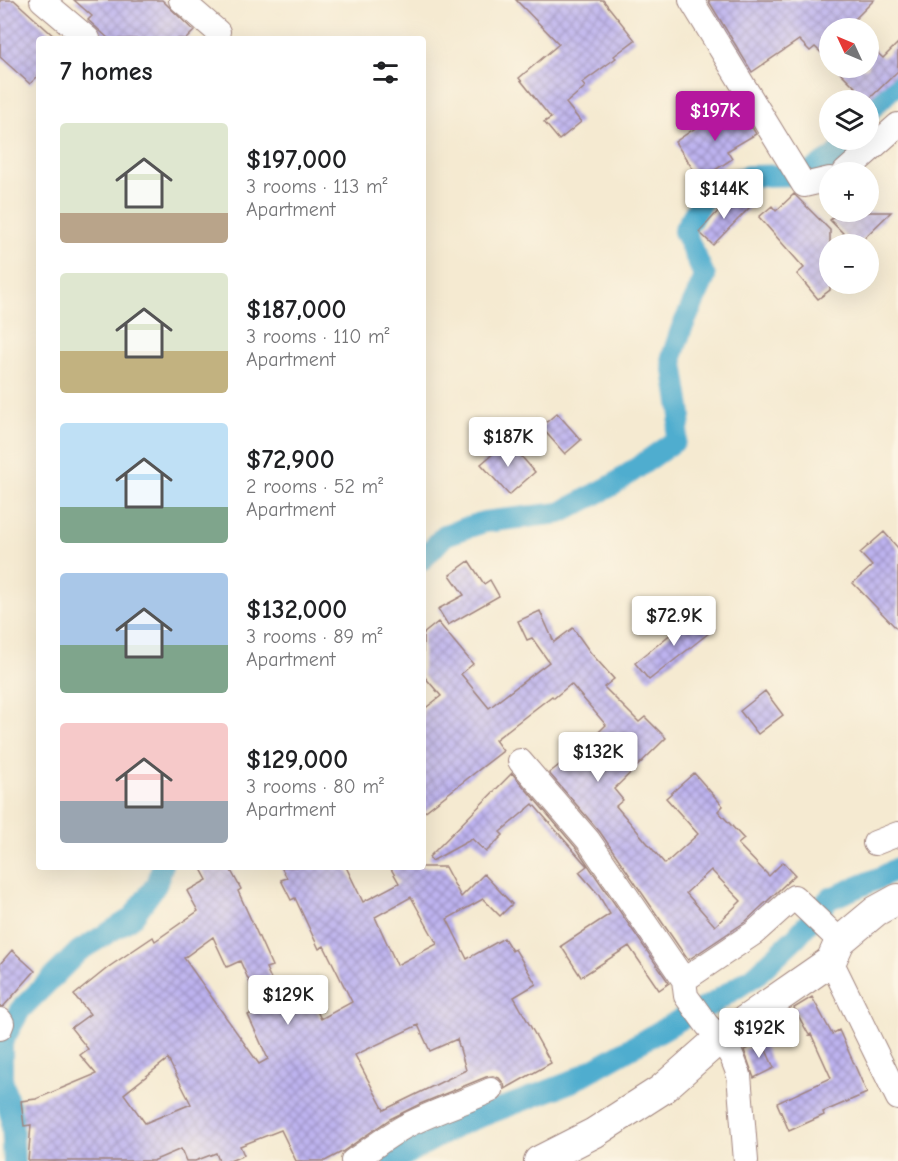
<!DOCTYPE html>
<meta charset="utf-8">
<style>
:root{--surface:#fff;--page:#f6f6f6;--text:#202124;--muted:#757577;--accent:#b5179e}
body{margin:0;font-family:"Comic Neue",sans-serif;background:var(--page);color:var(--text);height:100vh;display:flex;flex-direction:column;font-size:22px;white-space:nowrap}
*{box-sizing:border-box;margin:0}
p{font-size:20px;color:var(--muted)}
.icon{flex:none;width:33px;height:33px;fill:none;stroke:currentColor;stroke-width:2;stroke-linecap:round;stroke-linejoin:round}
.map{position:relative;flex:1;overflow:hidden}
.side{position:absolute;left:36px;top:36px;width:390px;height:834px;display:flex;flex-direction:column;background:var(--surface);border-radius:6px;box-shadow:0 6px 24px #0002}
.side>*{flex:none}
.needle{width:39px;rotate:314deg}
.buttons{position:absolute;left:819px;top:18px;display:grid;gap:12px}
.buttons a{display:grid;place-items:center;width:60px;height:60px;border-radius:50%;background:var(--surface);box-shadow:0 6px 24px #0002;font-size:30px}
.price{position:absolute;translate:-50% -51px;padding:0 14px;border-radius:6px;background:#fff;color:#222;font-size:20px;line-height:39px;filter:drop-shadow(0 2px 3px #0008)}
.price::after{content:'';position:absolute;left:50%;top:36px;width:18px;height:14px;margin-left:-9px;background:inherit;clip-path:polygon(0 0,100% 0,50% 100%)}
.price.selected{background:var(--accent);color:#fff}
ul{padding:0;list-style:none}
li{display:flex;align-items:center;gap:18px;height:150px;padding:0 24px}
li span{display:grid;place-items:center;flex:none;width:168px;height:120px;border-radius:6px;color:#555}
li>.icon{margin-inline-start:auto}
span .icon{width:72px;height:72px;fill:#fffc;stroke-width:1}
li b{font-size:26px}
h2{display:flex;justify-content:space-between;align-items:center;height:72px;padding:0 24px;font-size:26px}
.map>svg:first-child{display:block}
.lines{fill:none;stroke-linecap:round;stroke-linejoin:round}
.canal{stroke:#50adcf;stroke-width:22}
.building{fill:url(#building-cross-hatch);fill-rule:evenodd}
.minor-casing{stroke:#a0847e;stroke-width:26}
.major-casing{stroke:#a0847e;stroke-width:32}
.minor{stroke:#fff;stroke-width:24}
.major{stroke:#fff;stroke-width:30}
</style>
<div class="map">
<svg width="898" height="1161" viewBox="0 0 898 1161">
<defs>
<pattern id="building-cross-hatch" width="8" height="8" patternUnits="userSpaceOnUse" patternTransform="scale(1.5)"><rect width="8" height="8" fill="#bdb3ef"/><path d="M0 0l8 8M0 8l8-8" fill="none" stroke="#9c91c2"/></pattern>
</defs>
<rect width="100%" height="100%" fill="#fcf5e5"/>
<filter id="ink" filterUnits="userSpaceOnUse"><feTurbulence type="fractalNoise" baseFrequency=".0167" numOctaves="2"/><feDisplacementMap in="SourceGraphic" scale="12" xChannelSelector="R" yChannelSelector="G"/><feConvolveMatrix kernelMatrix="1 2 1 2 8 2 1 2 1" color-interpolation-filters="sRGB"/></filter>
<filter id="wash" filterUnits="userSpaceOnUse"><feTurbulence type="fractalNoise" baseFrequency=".008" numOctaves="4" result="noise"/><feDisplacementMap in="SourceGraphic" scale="24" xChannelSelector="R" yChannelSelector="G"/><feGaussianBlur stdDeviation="1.35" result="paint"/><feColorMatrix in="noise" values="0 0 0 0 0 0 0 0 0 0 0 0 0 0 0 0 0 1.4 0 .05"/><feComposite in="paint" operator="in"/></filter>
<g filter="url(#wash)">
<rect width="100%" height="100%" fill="#f5ead1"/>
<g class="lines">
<!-- canal -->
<path class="canal" d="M868,112L898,82
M423,559L445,535L484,522L560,513L613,485L675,441L681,415L672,357L681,330L705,277L684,231L709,189L748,176L805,175L833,158L852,140
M14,1161L12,1119L2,1079V1042L20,1010L79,951L132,918L156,885L162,867
M393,1161L461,1124L571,1082L683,1018L712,1004L756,975L797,936L829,899L884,876L898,868"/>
</g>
<g id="blocks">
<!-- building -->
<path class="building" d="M0,0H14L57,39H39V75L30,84L0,57Z
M74,0H162L194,31L186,39H109L88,20L92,16Z
M516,0H603L635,40L614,56L616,58L582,83L585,87L566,103L581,122L559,140L544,122L551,118L519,78L559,44Z
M708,0H874L846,28H830V61L815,47L810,51L799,40L752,72Z
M898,43V71L868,100L836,68H868V44L883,58Z
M739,105L756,134L727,151L732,159L700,180L675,142L707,120L709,123Z
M734,194L749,208L713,245L699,232Z
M794,194L830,230V290L818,299L797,274L804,268L759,217L772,206L776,211Z
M839,212H891L858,244H854L830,220Z
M557,413L581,440L565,454L541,427Z
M508,441L535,472L509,495L481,464Z
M884,532L898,548V630L853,583L872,566L860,553Z
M469,561L484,584L490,580L499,596L448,625L438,609L464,595L450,575Z
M540,611L554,642L573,628L590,652L614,679L604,687L639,722L645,717L666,738L614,789L623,800L616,806L665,864L698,834L666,798L694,773L723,806L718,811L744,839L738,844L769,876L783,862L795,875L745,922L688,960L600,832L549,773L567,759L569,761L606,725L571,684L554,698L552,696L495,740L503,751L423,813V710L441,696L423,675V634L438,622L473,664L461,674L489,708L549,662L532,638L527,640L518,621ZM711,870L741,901L715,926L686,893Z
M701,613L714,629L649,680L635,663L677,629L679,631Z
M765,691L783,715L758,734L740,711Z
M512,773L577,849L669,983L659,990L629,946L581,977L561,946L610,914L598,894L579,872L587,866L533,804L500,832L503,835L486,852L472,839L432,861L429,857Z
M200,867H229L241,889L238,891L272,966L266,968L281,1001L306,989L321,1019L352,1002L324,946L319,949L295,898L291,900L281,880L287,878L281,867H346L363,902L399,883L390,867H445L461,897L484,874L512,904L500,916L483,899L447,919L467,959L504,938L512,951L515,949L536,984L514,997L551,1063L505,1089L504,1084L499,1078L493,1076L486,1077L420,1104L390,1119L342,1152L325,1161H296L281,1130L240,1146L244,1155L230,1161H219L216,1153L195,1161H186L181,1149L153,1161H28L31,1125L24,1126L21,1101L36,1099L96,1074L80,1055L88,1049L71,1028L90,1014L74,995L110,966L153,937L155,941L198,911L187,891L207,880ZM411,897L437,944L397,965L375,917ZM213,937L227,967L240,961L261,1008L248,1015L268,1059L259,1064L184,958ZM418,1025L430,1051L457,1039L466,1070L384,1110L355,1055ZM168,1059L191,1104L145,1123L124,1094Z
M12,950L35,971L3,1007L0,1006V964Z
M812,997L832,1034L839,1030L867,1093L823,1112L824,1115L789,1131L777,1103L831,1078L811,1034L809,1035L794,1008Z
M762,1041L774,1068L754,1078L744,1050Z"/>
</g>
</g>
<g filter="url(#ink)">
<use href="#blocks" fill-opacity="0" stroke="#a0847e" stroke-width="1.5"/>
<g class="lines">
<!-- minor casing -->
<g class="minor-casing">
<path id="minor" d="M42,0L88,39
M181,0L218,32
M691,0L804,185L830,179
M845,172L898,125
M520,761L588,840L684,980L686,996L707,1025L720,1038L732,1057L739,1075L746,1161
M875,843L898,834
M831,961L898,1098
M684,980L754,933L794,897L840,941
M0,1020L2,1023L0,1028
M353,1161C370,1150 386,1137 404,1127C432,1112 463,1103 491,1090"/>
</g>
<!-- major casing -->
<g class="major-casing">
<path id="major" d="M539,1161L594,1133L661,1090L720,1038L831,961L840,941L876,911L898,899"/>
</g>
<!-- minor -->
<use href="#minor" class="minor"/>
<!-- major -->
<use href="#major" class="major"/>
</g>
</g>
</svg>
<div class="buttons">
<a><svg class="needle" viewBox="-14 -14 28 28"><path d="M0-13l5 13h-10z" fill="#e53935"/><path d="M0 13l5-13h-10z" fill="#757577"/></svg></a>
<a><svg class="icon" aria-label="layers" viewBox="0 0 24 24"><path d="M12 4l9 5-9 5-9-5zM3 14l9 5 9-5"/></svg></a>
<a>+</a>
<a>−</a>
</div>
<b class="price selected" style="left:715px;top:142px">$197K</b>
<b class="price" style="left:724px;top:220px">$144K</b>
<b class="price" style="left:508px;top:468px">$187K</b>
<b class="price" style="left:674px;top:647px">$72.9K</b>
<b class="price" style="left:598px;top:783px">$132K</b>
<b class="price" style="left:288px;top:1026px">$129K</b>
<b class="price" style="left:759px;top:1059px">$192K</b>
<section class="side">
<h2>7 homes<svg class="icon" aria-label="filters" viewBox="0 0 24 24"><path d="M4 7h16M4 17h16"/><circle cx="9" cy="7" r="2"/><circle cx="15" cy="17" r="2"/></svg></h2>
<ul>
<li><span style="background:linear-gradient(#dfe7d0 75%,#b9a48a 0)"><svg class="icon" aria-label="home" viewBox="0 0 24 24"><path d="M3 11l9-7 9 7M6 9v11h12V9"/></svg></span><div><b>$197,000</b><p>3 rooms · 113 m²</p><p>Apartment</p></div></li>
<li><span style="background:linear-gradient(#dfe7d0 65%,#c2b280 0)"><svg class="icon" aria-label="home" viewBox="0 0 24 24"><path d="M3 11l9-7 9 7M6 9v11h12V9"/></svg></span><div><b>$187,000</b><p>3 rooms · 110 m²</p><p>Apartment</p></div></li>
<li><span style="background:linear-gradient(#bfe0f5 70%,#7fa58c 0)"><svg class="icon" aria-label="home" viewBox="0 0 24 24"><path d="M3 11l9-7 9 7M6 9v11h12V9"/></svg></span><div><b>$72,900</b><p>2 rooms · 52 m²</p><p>Apartment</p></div></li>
<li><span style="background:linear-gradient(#a9c7e8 60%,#7fa58c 0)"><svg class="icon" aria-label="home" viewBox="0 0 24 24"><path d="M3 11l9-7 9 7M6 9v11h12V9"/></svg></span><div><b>$132,000</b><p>3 rooms · 89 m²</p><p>Apartment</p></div></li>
<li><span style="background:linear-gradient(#f6c9c9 65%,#9aa5b1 0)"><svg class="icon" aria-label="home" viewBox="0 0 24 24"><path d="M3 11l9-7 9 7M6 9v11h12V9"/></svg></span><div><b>$129,000</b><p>3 rooms · 80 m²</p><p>Apartment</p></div></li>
</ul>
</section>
</div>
